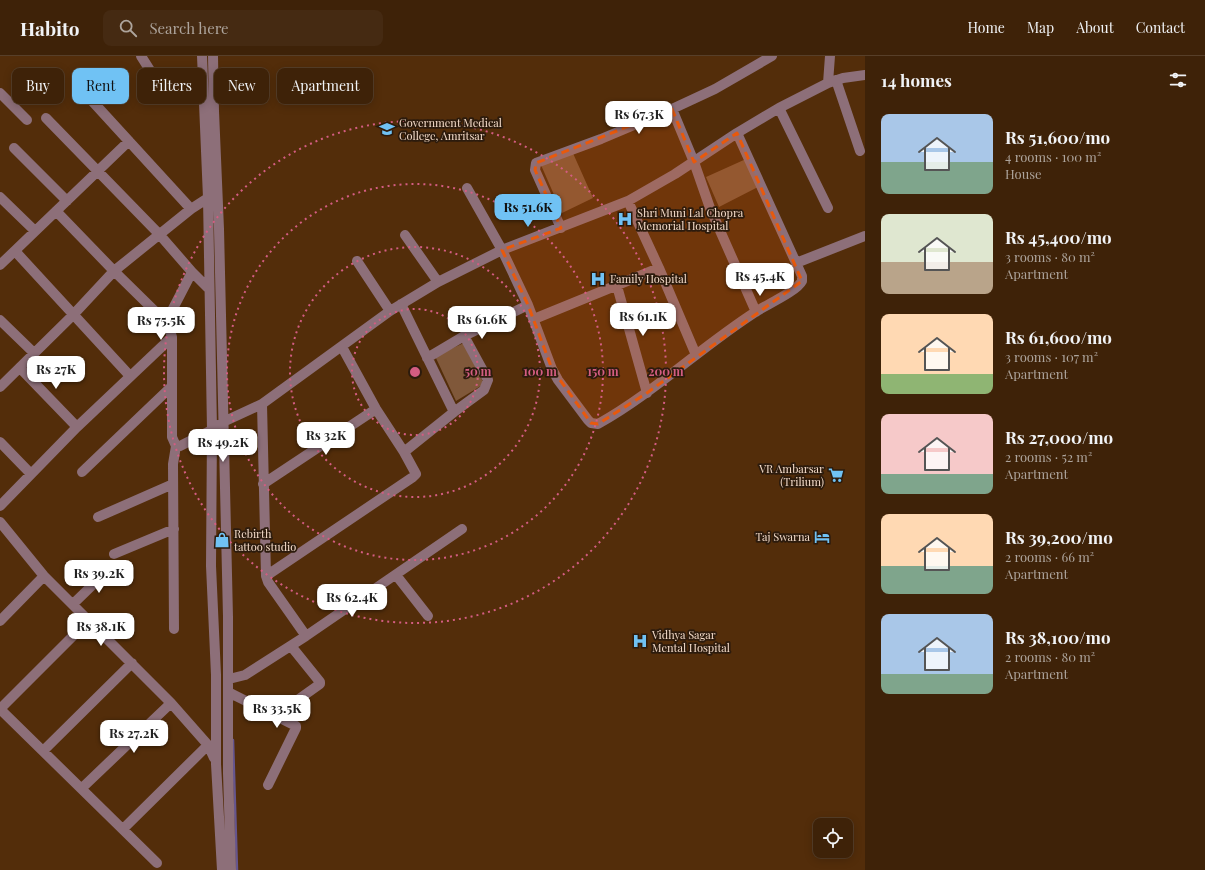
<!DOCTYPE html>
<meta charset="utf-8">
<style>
:root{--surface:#3e2208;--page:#452a12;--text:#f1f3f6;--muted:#ada49c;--line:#573f29;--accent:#70c2f4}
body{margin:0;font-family:"Playfair Display",serif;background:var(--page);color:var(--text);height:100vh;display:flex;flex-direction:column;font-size:15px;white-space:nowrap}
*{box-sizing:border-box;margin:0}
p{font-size:13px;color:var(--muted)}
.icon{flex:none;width:22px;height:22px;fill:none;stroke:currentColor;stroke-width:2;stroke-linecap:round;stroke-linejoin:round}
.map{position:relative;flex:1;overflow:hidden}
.side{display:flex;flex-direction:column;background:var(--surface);width:340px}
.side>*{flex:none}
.top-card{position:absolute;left:12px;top:12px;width:380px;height:36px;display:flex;gap:8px}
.tools{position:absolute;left:813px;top:762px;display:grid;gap:8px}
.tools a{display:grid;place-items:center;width:40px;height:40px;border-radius:8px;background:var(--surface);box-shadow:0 2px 10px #0003,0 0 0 1px var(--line);font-size:20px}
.price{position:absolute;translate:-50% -34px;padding:0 9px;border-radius:8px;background:#fff;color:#222;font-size:13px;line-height:26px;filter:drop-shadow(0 1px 2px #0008)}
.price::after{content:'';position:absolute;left:50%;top:24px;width:12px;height:9px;margin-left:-6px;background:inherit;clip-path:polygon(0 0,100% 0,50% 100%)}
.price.active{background:var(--accent);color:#111}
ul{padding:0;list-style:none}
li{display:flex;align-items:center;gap:12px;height:100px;padding:0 16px}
li span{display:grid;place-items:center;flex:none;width:112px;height:80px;border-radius:8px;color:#555}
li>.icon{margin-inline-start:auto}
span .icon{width:48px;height:48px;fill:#fffc;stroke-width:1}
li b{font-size:17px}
h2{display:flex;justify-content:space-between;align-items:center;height:48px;padding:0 16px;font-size:17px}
.tag{padding:0 14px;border-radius:8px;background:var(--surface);box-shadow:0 2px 10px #0003,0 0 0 1px var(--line);font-size:14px;line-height:36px}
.tag.active{background:var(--accent);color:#111}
header{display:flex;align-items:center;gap:24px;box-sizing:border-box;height:56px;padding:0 20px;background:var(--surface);border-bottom:1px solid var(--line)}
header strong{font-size:19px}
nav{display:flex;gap:22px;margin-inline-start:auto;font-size:14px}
.search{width:280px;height:36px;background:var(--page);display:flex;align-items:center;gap:10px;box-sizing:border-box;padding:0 14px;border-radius:8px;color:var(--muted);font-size:15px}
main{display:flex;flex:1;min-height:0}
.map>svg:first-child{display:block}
.green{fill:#80583a}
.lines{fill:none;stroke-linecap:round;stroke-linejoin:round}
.stream{stroke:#66558d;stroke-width:2.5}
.minor{stroke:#8d6f79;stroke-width:10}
.marked{fill:#e8590c;fill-opacity:0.2;stroke:#e8590c;stroke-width:3;stroke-dasharray:8 5;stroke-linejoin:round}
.ring{fill:none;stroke:#d45d82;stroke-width:2;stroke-dasharray:2 4}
.labels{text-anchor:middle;stroke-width:3.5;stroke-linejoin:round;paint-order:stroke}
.poi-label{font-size:11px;fill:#f5dcca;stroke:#2c1b0d;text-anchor:start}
.centre{fill:#d45d82;stroke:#2c1b0d;stroke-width:2}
.ring-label{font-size:12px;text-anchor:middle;font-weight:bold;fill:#d45d82;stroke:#2c1b0d;stroke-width:3.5;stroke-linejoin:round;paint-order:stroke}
</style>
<header>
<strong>Habito</strong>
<div class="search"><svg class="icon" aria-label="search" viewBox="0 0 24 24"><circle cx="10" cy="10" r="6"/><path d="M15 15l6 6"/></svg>Search here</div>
<nav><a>Home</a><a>Map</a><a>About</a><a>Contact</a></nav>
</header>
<main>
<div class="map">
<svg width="865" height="814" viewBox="0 0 865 814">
<rect width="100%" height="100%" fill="#532d0a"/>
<!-- green -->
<path class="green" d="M572,95L593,142L562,157L541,109Z
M746,103L758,131L719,151L706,121Z
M464,287L484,328L456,345L435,300Z"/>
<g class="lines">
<!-- stream -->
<path class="stream" d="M233,684L237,814"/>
<!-- minor -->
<path class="minor" d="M141,0L153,19
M202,0L208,142L212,374L211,510L216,619V708L222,814
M213,0L214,55L219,173L228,561V717L231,814
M836,24L860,95
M828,27L830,0
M83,35L191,153
M0,37L27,64
M779,52L828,152
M672,53L694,106L710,152L756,256
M46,62L159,178L192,216L209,233
M14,92L67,145
M467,132L502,194L528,249L552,313L558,324L588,364L591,367L598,368C655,336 702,290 757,255C768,248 797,235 802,225V220L737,77
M0,141L35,175
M628,145L659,212L696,299
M56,155L114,215L168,268L172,281V381L176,390H180L212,374L223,366L262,348L390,255L438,226L502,194L628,145L675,118L737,77L779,52L828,27L843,22L865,19
M561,172L535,114L536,107L601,83L672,53L715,33L772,0
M405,179L438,226
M15,195L130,320
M357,205L390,255
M796,207L865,180
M0,209L129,85
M617,230L647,337
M401,248L454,356
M534,263L659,212
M0,264L34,297
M166,266L192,216
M427,302L464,280L528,249
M20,312L77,371
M0,331L73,259L114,215L191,153L208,142
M262,348L266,520L268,526L306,580
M0,386L31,418
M404,396L454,356L484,334L488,324L464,280
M82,416L172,330
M263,428L376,353
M0,450L77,371L172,281
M98,461L173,428
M0,466L44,520L171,647L208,689L214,702
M114,498L174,473
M396,519L428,560
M266,520L413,421L416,418L404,396L376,353L342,291
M73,548L109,513
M0,565L44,520
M174,573L173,408L176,390
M229,623L245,619L306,580L462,473
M228,636L296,670V672L268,729
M0,653L157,807
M0,653L89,564
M275,660L320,628V626L291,590
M43,695L132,607
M82,732L171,647
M123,773L208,689"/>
</g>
<!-- marked area -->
<path class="marked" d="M672,53L694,106L737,77L802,225L647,337L598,368L591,367L552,313L528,249L502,194L561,172L535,114L536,107Z"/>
<!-- distance rings -->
<g class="ring">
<circle cx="415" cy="316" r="63"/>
<circle cx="415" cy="316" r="125"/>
<circle cx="415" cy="316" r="188"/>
<circle cx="415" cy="316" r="251"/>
</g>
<!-- icons -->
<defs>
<g id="university-bare" transform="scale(1.2)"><path d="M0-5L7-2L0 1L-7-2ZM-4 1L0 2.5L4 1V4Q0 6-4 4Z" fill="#70c2f4" stroke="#2c1b0d" stroke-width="2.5" paint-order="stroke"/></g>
<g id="hospital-bare" transform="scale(1.2)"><path d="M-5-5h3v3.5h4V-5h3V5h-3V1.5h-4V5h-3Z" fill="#70c2f4" stroke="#2c1b0d" stroke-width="2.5" paint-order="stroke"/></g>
<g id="supermarket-bare" transform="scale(1.2)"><path d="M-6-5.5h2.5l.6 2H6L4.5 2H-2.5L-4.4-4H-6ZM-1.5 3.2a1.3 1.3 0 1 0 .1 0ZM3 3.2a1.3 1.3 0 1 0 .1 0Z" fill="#70c2f4" stroke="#2c1b0d" stroke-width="2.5" paint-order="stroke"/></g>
<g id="hotel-bare" transform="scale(1.2)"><path d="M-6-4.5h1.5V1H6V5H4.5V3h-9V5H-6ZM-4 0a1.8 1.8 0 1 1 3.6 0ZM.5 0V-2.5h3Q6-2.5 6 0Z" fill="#70c2f4" stroke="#2c1b0d" stroke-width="2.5" paint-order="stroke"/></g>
<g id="shop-bare" transform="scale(1.2)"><path d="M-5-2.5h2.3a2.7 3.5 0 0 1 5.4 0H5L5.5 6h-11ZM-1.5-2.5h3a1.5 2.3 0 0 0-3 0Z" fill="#70c2f4" stroke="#2c1b0d" stroke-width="2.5" paint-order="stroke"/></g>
</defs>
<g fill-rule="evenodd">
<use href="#university-bare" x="387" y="73"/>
<use href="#hospital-bare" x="625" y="163"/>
<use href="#hospital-bare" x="598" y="223"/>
<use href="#supermarket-bare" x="836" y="419"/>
<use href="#hotel-bare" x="822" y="481"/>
<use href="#shop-bare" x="222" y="484"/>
<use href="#hospital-bare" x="640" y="585"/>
</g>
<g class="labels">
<!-- poi labels -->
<g class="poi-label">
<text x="399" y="71">Government Medical<tspan x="399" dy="13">College, Amritsar</tspan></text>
<text x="637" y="161">Shri Muni Lal Chopra<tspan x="637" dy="13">Memorial Hospital</tspan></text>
<text x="610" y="227">Family Hospital</text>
<text x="824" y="417" text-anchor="end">VR Ambarsar<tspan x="824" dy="13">(Trilium)</tspan></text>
<text x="234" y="482">Rebirth<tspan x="234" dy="13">tattoo studio</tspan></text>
<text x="810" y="485" text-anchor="end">Taj Swarna</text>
<text x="652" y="583">Vidhya Sagar<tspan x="652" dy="13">Mental Hospital</tspan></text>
</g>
</g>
<circle cx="415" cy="316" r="6" class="centre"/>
<g class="ring-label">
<text x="478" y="320">50 m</text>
<text x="540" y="320">100 m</text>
<text x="603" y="320">150 m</text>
<text x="666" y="320">200 m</text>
</g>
</svg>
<div class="tools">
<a><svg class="icon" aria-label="locate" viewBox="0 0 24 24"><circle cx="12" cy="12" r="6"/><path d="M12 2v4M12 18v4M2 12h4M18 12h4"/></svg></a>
</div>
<b class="price" style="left:639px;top:79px">Rs 67.3K</b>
<b class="price active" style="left:528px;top:172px">Rs 51.6K</b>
<b class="price" style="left:760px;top:241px">Rs 45.4K</b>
<b class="price" style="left:643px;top:281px">Rs 61.1K</b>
<b class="price" style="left:482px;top:284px">Rs 61.6K</b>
<b class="price" style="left:161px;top:285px">Rs 75.5K</b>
<b class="price" style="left:56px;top:334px">Rs 27K</b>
<b class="price" style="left:326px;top:400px">Rs 32K</b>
<b class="price" style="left:223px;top:407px">Rs 49.2K</b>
<b class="price" style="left:99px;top:538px">Rs 39.2K</b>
<b class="price" style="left:352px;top:562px">Rs 62.4K</b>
<b class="price" style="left:101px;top:591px">Rs 38.1K</b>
<b class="price" style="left:277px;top:673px">Rs 33.5K</b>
<b class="price" style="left:134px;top:698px">Rs 27.2K</b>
<div class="top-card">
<a class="tag">Buy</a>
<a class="tag active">Rent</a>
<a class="tag">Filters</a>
<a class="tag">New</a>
<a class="tag">Apartment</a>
</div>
</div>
<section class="side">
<h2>14 homes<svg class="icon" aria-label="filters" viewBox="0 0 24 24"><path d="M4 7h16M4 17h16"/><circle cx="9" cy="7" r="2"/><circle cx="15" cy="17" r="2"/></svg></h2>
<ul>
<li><span style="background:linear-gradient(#a9c7e8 60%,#7fa58c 0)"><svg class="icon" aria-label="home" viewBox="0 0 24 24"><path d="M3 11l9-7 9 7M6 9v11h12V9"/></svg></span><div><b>Rs 51,600/mo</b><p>4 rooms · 100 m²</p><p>House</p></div></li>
<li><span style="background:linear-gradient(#dfe7d0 60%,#b9a48a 0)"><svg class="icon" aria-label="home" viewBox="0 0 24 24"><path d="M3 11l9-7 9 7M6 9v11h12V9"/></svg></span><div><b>Rs 45,400/mo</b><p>3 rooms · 80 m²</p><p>Apartment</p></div></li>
<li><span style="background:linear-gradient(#ffd9b3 75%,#8fb573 0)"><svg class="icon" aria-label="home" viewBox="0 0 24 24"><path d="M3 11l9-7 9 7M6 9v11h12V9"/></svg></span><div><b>Rs 61,600/mo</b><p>3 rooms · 107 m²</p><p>Apartment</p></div></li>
<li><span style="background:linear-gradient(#f6c9c9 75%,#7fa58c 0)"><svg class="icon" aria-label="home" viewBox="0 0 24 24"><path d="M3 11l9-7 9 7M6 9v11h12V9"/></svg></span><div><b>Rs 27,000/mo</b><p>2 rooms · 52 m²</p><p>Apartment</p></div></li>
<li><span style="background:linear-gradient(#ffd9b3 65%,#7fa58c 0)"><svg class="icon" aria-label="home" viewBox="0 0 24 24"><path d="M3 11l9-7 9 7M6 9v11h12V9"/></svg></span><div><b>Rs 39,200/mo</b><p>2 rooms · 66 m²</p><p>Apartment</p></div></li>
<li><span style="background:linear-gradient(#a9c7e8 75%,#7fa58c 0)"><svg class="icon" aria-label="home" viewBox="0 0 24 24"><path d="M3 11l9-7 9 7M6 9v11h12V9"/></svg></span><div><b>Rs 38,100/mo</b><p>2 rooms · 80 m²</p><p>Apartment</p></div></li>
</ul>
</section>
</main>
